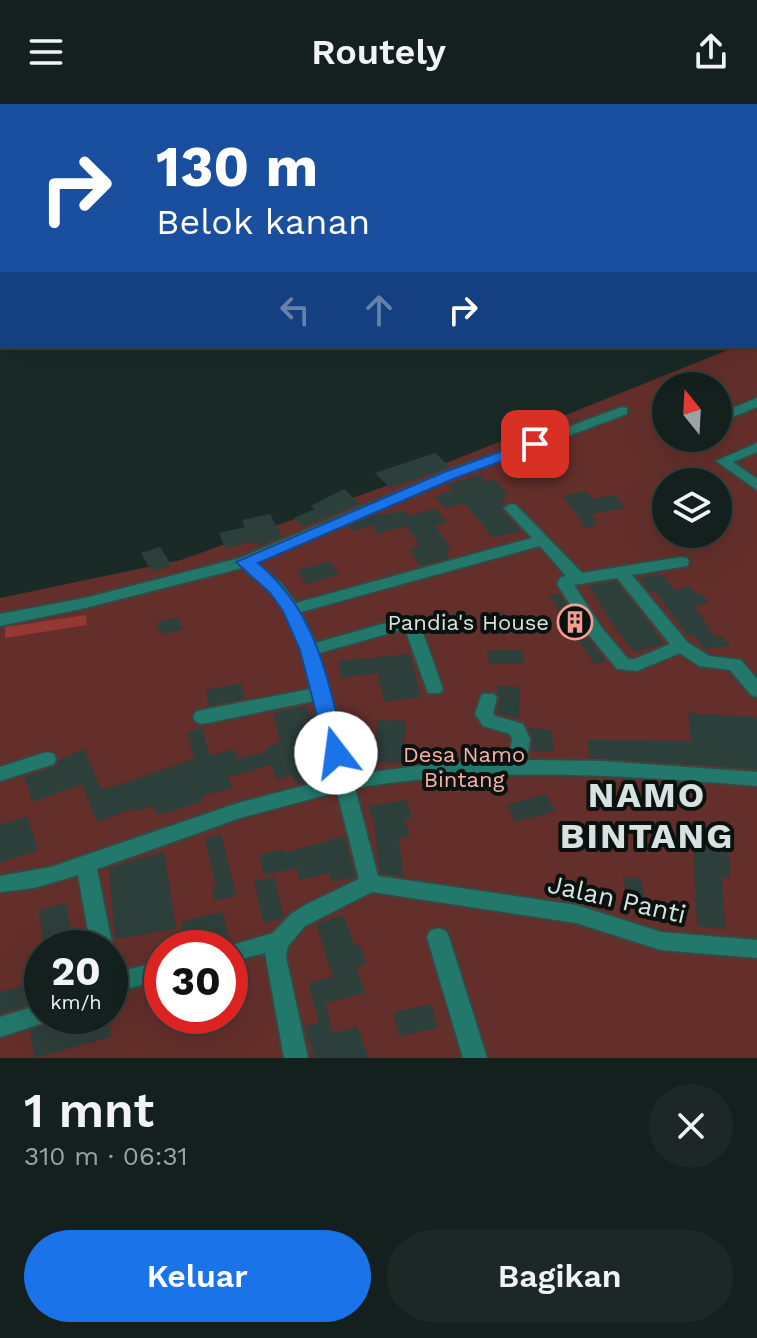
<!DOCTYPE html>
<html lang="id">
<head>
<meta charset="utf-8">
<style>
  :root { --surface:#14201d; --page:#1d2826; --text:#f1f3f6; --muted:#9da3a4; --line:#333e3b; --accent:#1a73e8 }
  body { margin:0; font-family:"Work Sans",sans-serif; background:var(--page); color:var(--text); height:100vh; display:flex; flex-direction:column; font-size:30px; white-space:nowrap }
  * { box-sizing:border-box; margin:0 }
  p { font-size:26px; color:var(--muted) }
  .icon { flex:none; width:44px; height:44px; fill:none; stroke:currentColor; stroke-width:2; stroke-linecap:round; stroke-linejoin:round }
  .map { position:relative; height:954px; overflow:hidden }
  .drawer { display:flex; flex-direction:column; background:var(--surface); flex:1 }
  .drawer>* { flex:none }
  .top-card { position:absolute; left:0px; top:0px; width:758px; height:244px; box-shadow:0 8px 32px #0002,0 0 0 2px var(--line); background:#1a4fa0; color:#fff; overflow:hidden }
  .needle { width:52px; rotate:342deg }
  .tools { position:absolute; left:652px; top:268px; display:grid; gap:16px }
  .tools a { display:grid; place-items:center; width:80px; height:80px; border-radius:50%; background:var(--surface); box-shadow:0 8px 32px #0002,0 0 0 2px var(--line); font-size:40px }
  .speed { position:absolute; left:24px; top:826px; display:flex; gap:16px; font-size:40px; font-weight:700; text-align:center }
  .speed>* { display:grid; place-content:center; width:104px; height:104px; border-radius:50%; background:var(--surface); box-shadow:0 8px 32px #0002,0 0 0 2px var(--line); line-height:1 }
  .speed small { font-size:20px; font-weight:400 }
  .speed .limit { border:12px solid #d22; background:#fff; color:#111 }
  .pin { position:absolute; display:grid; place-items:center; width:68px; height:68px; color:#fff; margin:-34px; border-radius:16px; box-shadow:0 4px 12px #0006 }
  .me { position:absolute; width:88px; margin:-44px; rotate:345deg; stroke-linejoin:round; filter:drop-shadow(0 0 6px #0008) }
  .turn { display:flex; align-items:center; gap:28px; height:168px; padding:0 24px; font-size:36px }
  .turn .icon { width:104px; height:104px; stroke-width:2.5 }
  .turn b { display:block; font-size:56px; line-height:68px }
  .lanes { display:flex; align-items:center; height:76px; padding:0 24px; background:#0003; justify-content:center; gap:40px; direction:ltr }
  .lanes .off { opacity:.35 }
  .round { display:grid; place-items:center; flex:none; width:84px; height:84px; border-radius:42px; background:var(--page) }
  .overview { display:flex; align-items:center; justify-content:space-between; height:136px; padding:0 24px }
  h1 { font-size:48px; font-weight:600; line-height:60px }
  .cta { display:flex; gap:16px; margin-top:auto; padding:16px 24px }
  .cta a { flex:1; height:92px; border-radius:48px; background:var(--accent); color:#fff; font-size:32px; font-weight:600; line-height:92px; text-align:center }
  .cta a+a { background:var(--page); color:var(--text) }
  header { display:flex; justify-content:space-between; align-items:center; height:104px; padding:0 24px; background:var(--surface); font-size:36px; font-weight:600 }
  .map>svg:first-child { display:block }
</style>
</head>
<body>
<header><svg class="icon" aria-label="menu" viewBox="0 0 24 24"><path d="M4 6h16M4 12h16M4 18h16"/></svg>Routely<svg class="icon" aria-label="share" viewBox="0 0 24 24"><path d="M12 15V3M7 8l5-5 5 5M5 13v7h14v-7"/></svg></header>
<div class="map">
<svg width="757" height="954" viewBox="0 0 757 954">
  <rect width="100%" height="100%" fill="#1a2b27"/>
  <path fill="#642f2b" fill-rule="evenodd" d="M 757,235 L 757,954 L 0,954 L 0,494 L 181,456 L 419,370 L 738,242 L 756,242 ZM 666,282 L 718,282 L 718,334 L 666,334 ZM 666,378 L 718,378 L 718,430 L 666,430 ZM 42,844 L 110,844 L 110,912 L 42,912 ZM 162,844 L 230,844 L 230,912 L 162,912 Z"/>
  <path fill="#953732" d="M 86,511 L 87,521 L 5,534 L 5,523 Z"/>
  <g fill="#2d3f3b">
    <path d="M 435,349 L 450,363 L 390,384 L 375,369 Z"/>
    <path d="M 480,371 L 486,378 L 494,375 L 509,392 L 501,394 L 505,400 L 502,406 L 521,427 L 493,434 L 464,399 L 445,405 L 435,392 L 453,387 L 447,381 Z"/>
    <path d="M 344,385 L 360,400 L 303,423 L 294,414 L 315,405 L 311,402 Z"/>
    <path d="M 585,387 L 592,395 L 615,391 L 625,404 L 591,410 L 598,421 L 586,424 L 563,392 Z"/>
    <path d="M 436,405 L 447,419 L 435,422 L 451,445 L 447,446 L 449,454 L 420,462 L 409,445 L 420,442 L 406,422 L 377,430 L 372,421 L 352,427 L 349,422 L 372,412 L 404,407 L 408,412 Z"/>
    <path d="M 270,410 L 282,433 L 258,443 L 256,438 L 225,444 L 219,429 L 245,423 L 242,416 Z"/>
    <path d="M 160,443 L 172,462 L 152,468 L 141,449 Z"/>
    <path d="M 330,457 L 339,471 L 306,480 L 297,466 Z"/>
    <path d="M 662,470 L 674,486 L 690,482 L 696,490 L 701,489 L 709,499 L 694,502 L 715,533 L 722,532 L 730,542 L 704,545 L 693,530 L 687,531 L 655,487 L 650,488 L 639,474 Z"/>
    <path d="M 616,477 L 655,527 L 663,540 L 634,548 L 610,517 L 589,482 Z"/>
    <path d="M 559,489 L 587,534 L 606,557 L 594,560 L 549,491 Z"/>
    <path d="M 503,508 L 514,526 L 495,531 L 484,512 Z"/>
    <path d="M 176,513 L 183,525 L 162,531 L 156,519 Z"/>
    <path d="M 487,546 L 522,546 L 524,560 L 489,560 Z"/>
    <path d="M 410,550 L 421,593 L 384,598 L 377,569 L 341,574 L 338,557 Z"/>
    <path d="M 241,579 L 245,595 L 209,602 L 206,586 Z"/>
    <path d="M 496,582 L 520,583 L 519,614 L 497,609 L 500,595 Z"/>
    <path d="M 306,602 L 310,612 L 315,612 L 324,657 L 309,658 L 317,672 L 297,680 L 292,671 L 277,675 L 271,661 L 228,673 L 232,684 L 202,692 L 204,697 L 183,704 L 157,711 L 153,702 L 136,707 L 135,704 L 97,718 L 82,680 L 33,698 L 24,673 L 55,663 L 59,656 L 84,645 L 101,685 L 115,682 L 194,655 L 187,628 L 202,624 L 210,652 L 234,645 L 238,655 L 266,648 L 265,645 L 280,638 L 273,609 Z"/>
    <path d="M 688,609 L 757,613 L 757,665 L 589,654 L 588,636 L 691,637 Z"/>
    <path d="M 377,616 L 406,617 L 402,659 L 351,658 L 348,649 L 376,647 Z"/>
    <path d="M 528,624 L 552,626 L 553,648 L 531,647 L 533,635 Z"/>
    <path d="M 545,690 L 555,707 L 515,718 L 506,701 Z"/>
    <path d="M 406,696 L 412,714 L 404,715 L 410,732 L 399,734 L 403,773 L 380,769 L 374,719 L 368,702 Z"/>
    <path d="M 27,712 L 38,746 L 0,759 L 0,721 Z"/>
    <path d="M 692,723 L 727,727 L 730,774 L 722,773 L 725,825 L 697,822 Z"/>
    <path d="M 221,730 L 236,792 L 215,797 L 212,785 L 216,784 L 205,735 Z"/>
    <path d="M 344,732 L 356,773 L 332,778 L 329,769 L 300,776 L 296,764 L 264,771 L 259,751 L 284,745 L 285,749 Z"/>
    <path d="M 164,748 L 176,825 L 115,835 L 109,764 Z"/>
    <path d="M 274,773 L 284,813 L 264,820 L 254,777 Z"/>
    <path d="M 623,773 L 640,773 L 647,803 L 629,803 Z"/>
    <path d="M 66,799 L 74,844 L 44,844 L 39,806 Z"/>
    <path d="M 222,808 L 230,839 L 219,844 L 186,844 L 181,818 Z"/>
    <path d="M 343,811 L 355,842 L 360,841 L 366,860 L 356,863 L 365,889 L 325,899 L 333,930 L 357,922 L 369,954 L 315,954 L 304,922 L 319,919 L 308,879 L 333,873 L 316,820 Z"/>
    <path d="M 39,878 L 42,897 L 0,910 L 0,888 Z"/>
    <path d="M 431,900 L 438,924 L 399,932 L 393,908 Z"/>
    <path d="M 72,912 L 108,912 L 111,933 L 34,954 L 30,926 Z"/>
  </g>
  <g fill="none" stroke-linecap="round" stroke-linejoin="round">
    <g stroke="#384845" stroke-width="4">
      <g id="minor">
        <path d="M 255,0 L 306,0 L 305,2 L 256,2 Z"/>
        <path d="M 350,0 L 359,0 L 361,2 L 351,2 Z"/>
        <path d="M 364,0 L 372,0 L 374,2 L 364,2 Z"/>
        <path d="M 528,0 L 527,2 L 515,1 L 516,0 Z"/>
        <path d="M 698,0 L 708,0 L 710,2 L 699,2 Z"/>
        <rect x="756" y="24" width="1" height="7"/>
        <path d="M 0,110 L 2,110 L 1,118 L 0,118 Z"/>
        <path d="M 2,227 L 2,235 L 0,236 L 0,228 Z"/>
        <path d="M 757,294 L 757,303 L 718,319 L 718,310 Z"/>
        <path d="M 622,303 L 627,304 L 627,310 L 452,375 L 256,459 L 282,480 L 296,499 L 532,434 L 504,404 L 511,400 L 516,401 L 582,469 L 681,453 L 687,454 L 689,458 L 687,462 L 632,471 L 687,538 L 709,552 L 741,556 L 757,575 L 757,593 L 751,591 L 730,566 L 699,562 L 680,549 L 637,567 L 617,565 L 590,532 L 557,480 L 561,473 L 566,472 L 540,442 L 301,508 L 315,539 L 407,513 L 419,518 L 443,585 L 440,589 L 428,589 L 405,525 L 319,549 L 351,671 L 446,658 L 509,656 L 512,635 L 510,630 L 483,622 L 475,610 L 482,590 L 494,590 L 497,594 L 493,609 L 495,612 L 523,620 L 530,635 L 527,656 L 602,657 L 757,668 L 757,682 C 623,671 489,662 355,684 L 378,772 L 576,801 L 661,828 L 757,836 L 757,854 L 661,846 L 576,819 L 372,788 L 305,822 L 288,842 L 286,853 L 308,954 L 284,954 L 265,849 L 230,858 L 230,844 L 222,844 L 273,829 L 291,810 L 305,801 L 359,775 L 337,688 L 240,714 L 97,765 L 113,844 L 110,850 L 110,844 L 91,844 L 78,771 L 34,784 L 0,788 L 0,772 L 51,763 L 238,699 L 334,674 L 314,597 L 202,620 L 196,618 L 193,613 L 196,608 L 202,606 L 311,585 C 303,552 295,514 271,488 C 262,479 251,472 242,464 L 85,504 L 0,522 L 0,510 L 85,494 L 240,454 L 442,369 ZM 617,474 L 670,540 L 635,555 L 628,555 L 602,524 L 574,481 Z"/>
        <path d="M 757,339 L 757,348 L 733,358 L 757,375 L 757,386 L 716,357 Z"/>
        <path d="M 47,648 L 54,650 L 56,655 L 54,660 L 0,677 L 0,663 Z"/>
        <path d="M 438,824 L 446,827 L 449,833 L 487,954 L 463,954 L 427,833 L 430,827 Z"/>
        <path d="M 162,857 L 162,875 L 110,890 L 110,870 Z"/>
        <path d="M 42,900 L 42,912 L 52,912 L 50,917 L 0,933 L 0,913 Z"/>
      </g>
    </g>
    <use href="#minor" fill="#22796b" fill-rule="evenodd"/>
  </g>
  <path fill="#1a73e8" stroke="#114b97" stroke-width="2" d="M 535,335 L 543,340 L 540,343 L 453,375 L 258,459 C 319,510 327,576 346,649 L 336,657 L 328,655 L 300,546 L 283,507 L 270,489 L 236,458 L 442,369 Z"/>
  <defs>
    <g id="building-ring" transform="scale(1.8)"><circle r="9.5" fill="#0a1210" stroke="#f59c93" stroke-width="1.5"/><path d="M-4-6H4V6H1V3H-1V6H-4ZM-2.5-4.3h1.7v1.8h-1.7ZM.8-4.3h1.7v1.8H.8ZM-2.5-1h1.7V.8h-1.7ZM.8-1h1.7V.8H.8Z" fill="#f59c93"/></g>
  </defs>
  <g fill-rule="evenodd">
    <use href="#building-ring" x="575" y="518"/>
  </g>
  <g text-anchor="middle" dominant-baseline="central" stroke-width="8" stroke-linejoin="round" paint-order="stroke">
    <g font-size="22" fill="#d8e2e0" stroke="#0a1210" text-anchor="end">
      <text x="549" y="518">Pandia's House</text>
    </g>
    <g font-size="22" fill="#fdaea6" stroke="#0a1210">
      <text x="464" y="650">Desa Namo<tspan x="464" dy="25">Bintang</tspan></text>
    </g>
    <g font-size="26" fill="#d8e2e0" stroke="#0a1210">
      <text transform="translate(617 795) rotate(13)">Jalan Panti</text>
    </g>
    <g font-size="36" font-weight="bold" letter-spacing="2" fill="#d8e2e0" stroke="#0a1210">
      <text x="647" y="691">NAMO<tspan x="647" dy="41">BINTANG</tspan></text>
    </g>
  </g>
</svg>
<div class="tools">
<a><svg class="needle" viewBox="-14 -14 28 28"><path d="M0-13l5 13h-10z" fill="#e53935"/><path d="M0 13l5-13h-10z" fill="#9da3a4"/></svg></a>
<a><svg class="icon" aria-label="layers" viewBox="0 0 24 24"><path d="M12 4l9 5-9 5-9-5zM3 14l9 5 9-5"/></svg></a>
</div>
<div class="speed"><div>20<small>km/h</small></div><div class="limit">30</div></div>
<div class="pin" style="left:535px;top:340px;background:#d93025"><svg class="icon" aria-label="arrive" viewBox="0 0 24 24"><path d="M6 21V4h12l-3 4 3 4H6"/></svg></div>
<svg class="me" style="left:336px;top:649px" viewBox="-20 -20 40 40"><circle r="19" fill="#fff"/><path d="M0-13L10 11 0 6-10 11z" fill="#1a73e8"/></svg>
<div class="top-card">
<div class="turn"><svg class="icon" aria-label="right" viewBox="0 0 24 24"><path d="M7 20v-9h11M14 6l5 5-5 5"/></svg><div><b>130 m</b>Belok kanan</div></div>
<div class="lanes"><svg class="icon off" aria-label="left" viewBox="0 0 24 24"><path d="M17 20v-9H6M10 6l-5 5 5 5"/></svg><svg class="icon off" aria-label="ahead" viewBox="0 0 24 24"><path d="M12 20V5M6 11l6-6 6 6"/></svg><svg class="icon" aria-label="right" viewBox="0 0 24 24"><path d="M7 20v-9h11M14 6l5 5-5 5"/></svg></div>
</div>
</div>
<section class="drawer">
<div class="overview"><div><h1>1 mnt</h1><p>310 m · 06:31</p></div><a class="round"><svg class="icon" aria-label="close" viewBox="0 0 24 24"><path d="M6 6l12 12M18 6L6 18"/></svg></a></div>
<div class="cta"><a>Keluar</a><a>Bagikan</a></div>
</section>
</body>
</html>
